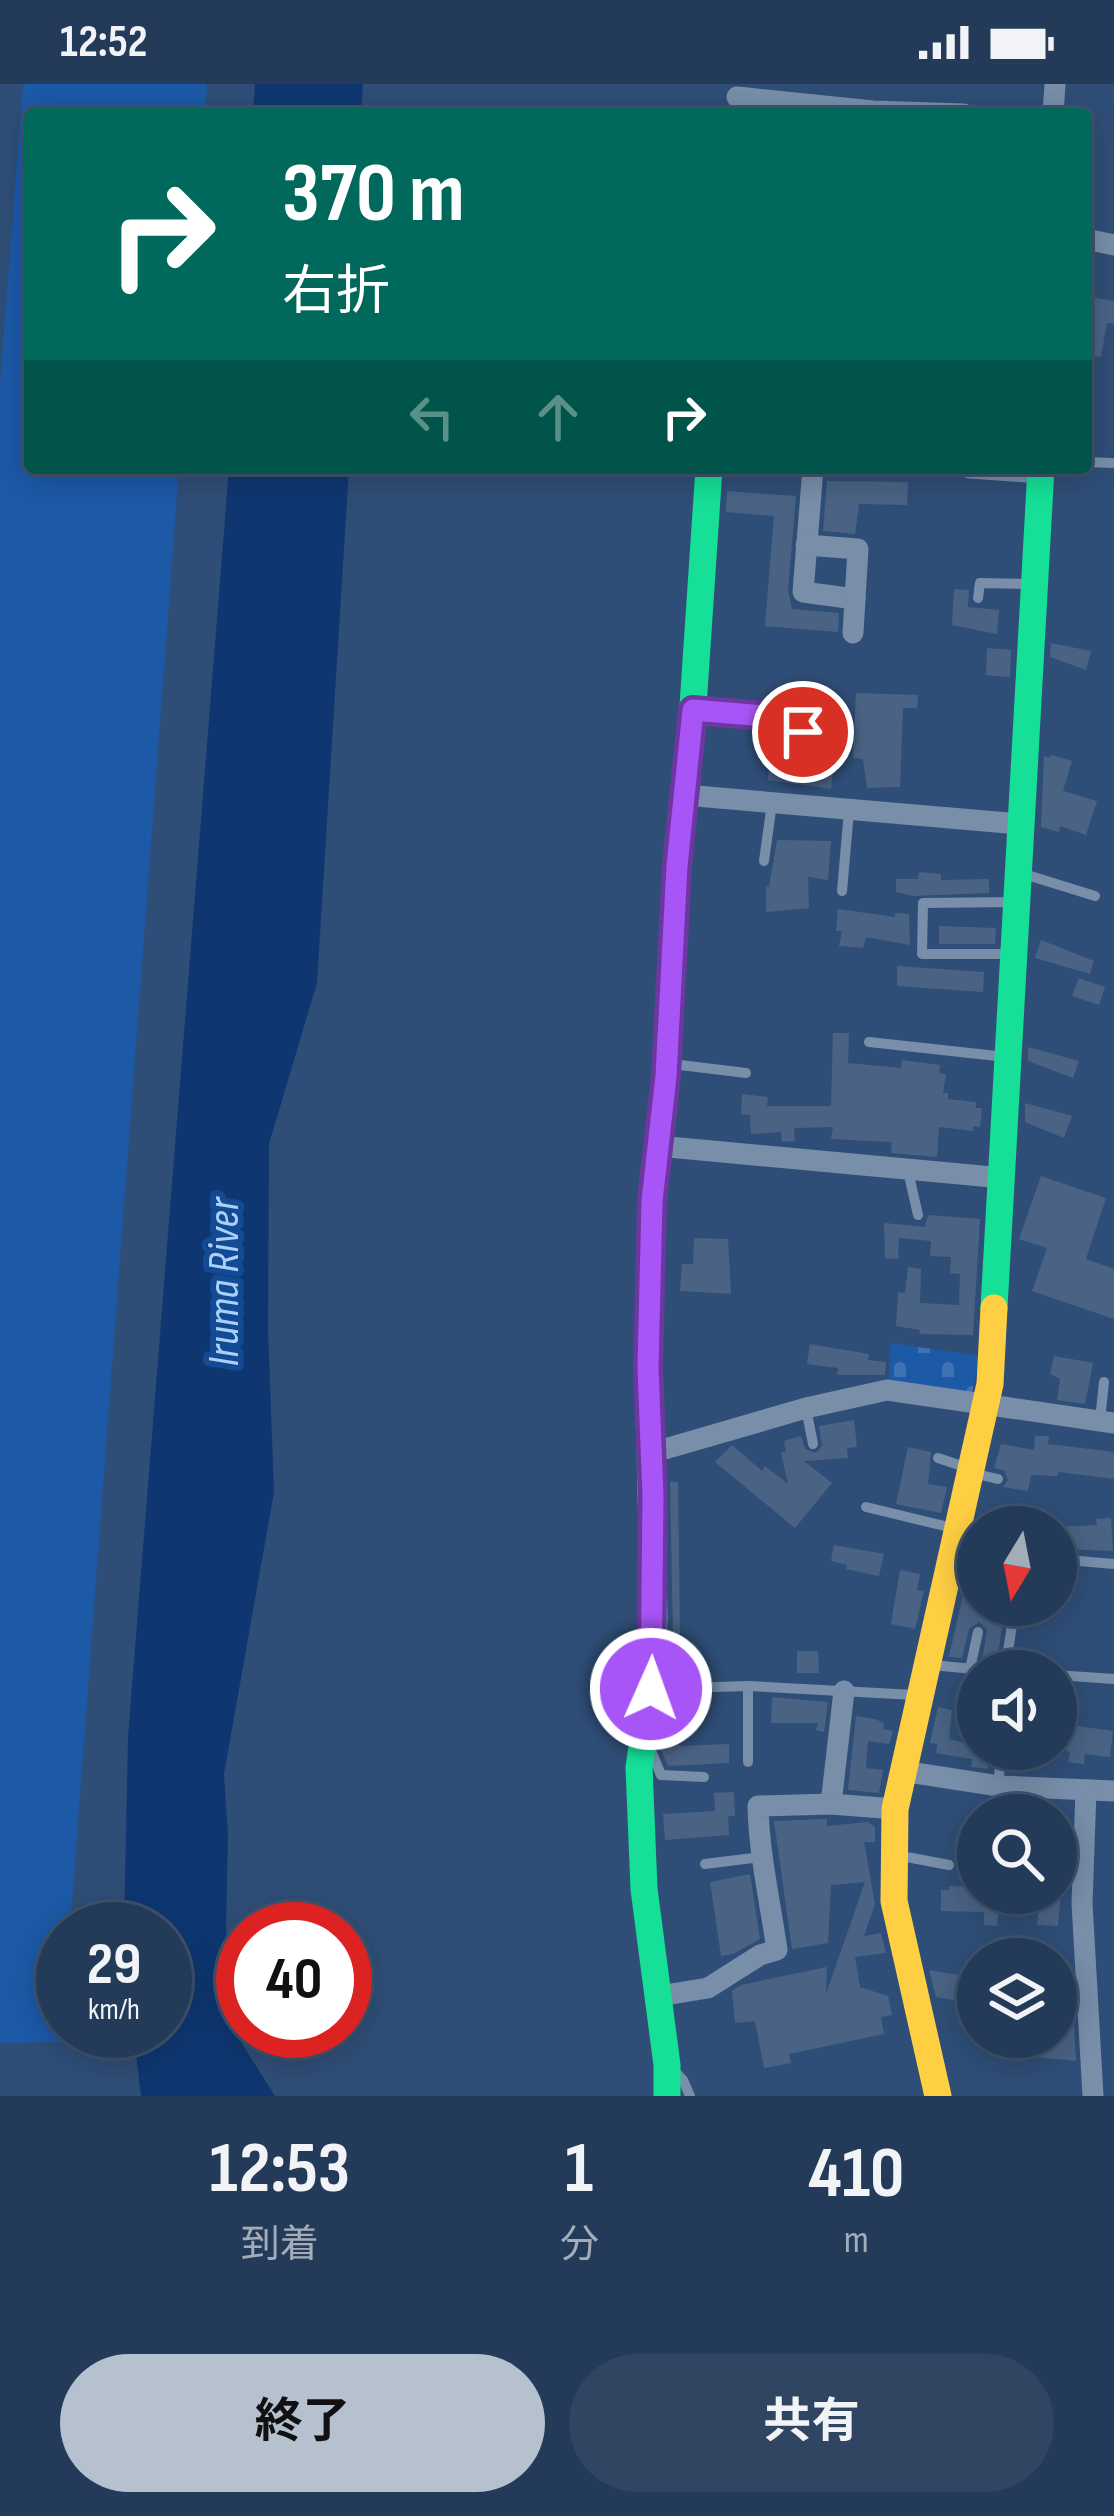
<!DOCTYPE html>
<html lang="ja">
<head>
<meta charset="utf-8">
<style>
  :root { --surface:#233a59; --page:#2f4562; --text:#f1f3f6; --muted:#a3adba; --line:#40546f; --accent:#b6c1cf }
  body { margin:0; font-family:"Sofia Sans Condensed","Noto Sans JP",sans-serif; background:var(--page); color:var(--text); height:100vh; display:flex; flex-direction:column; font-size:45px; white-space:nowrap }
  * { box-sizing:border-box; margin:0 }
  p { font-size:39px; color:var(--muted) }
  .icon { flex:none; width:66px; height:66px; fill:none; stroke:currentColor; stroke-width:2; stroke-linecap:round; stroke-linejoin:round }
  .map { position:relative; height:2012px; overflow:hidden }
  .sheet { display:flex; flex-direction:column; background:var(--surface); flex:1 }
  .sheet>* { flex:none }
  .banner { position:absolute; left:24px; top:24px; width:1068px; height:366px; border-radius:12px; box-shadow:0 6px 30px #0003,0 0 0 3px var(--line); background:#00695c; color:#fff; overflow:hidden }
  .needle { width:78px; rotate:190deg }
  .controls { position:absolute; left:957px; top:1422px; display:grid; gap:24px }
  .controls a { display:grid; place-items:center; width:120px; height:120px; border-radius:50%; background:var(--surface); box-shadow:0 6px 30px #0003,0 0 0 3px var(--line); font-size:60px }
  .speed { position:absolute; left:36px; top:1818px; display:flex; gap:24px; font-size:60px; font-weight:700; text-align:center }
  .speed>* { display:grid; place-content:center; width:156px; height:156px; border-radius:50%; background:var(--surface); box-shadow:0 6px 30px #0003,0 0 0 3px var(--line); line-height:1 }
  .speed small { font-size:30px; font-weight:400 }
  .speed .limit { border:18px solid #d22; background:#fff; color:#111 }
  .pin { position:absolute; display:grid; place-items:center; width:102px; height:102px; color:#fff; margin:-51px; border:6px solid #fff; border-radius:50%; box-shadow:0 3px 12px #0007 }
  .me { position:absolute; width:132px; margin:-66px; rotate:2deg; stroke-linejoin:round; filter:drop-shadow(0 0 9px #0008) }
  .turn { display:flex; align-items:center; gap:42px; height:252px; padding:0 60px; font-size:54px }
  .turn .icon { width:156px; height:156px; stroke-width:2.5 }
  .turn b { display:block; font-size:84px; line-height:102px }
  .lanes { display:flex; align-items:center; height:114px; padding:0 60px; background:#0003; justify-content:center; gap:60px; direction:ltr }
  .lanes .off { opacity:.35 }
  .eta { display:flex; justify-content:space-evenly; align-items:center; height:204px; text-align:center }
  .eta b { font-size:72px; font-weight:700; line-height:84px }
  .primary-button { display:flex; gap:24px; margin-top:auto; padding:24px 60px }
  .primary-button a { flex:1; height:138px; border-radius:72px; background:var(--accent); color:#111; font-size:48px; font-weight:700; line-height:138px; text-align:center }
  .primary-button a+a { background:var(--page); color:var(--text) }
  .status { display:flex; justify-content:space-between; align-items:center; height:84px; padding:0 60px; background:var(--surface); direction:ltr }
  .status svg { height:33px; fill:currentColor }
  .map>svg:first-child { display:block }
</style>
</head>
<body>
<div class="status"><b>12:52</b><svg viewBox="0 0 49 12"><path d="M0 12V9h3v3zM5 12V6h3v6zM10 12V3h3v9zM15 12V0h3v12zM26 1h20v11H26zM47 4h2v5h-2z"/></svg></div>
<div class="map">
<svg width="1114" height="2012" viewBox="0 0 1114 2012">
  <defs>
    <pattern id="cemetery-stones" width="16" height="16" patternUnits="userSpaceOnUse" patternTransform="scale(3)"><rect width="16" height="16" fill="#1c59a7"/><path d="M2 7V4a2 2 0 0 1 4 0v3zM10 15v-3a2 2 0 0 1 4 0v3z" fill="#3e72b4"/></pattern>
  </defs>
  <rect width="100%" height="100%" fill="#2f4e77"/>
  <path fill="url(#cemetery-stones)" d="M 890,1259 L 980,1272 L 972,1309 L 889,1296 Z"/>
  <path fill="#1c59a7" d="M 23,0 L 207,0 L 205,30 L 30,30 L 30,384 L 179,384 L 70,1845 L 63,1845 L 62,1958 L 0,1959 L 0,299 Z"/>
  <g fill="#0e3771">
    <path d="M 255,0 L 363,0 L 361,30 L 253,30 Z"/>
    <path d="M 229,384 L 349,384 L 317,899 L 269,1060 L 268,1244 L 274,1408 L 224,1690 L 228,1751 L 226,1844 L 234,1947 L 275,2012 L 141,2012 L 133,1947 L 165,1947 L 165,1845 L 124,1845 L 128,1652 Z"/>
  </g>
  <g fill="#4a6384">
    <path d="M 1086,212 L 1114,217 L 1114,240 L 1107,239 L 1101,273 L 1086,271 Z"/>
    <path d="M 827,397 L 908,398 L 907,421 L 859,420 L 855,450 L 823,447 Z"/>
    <path d="M 727,407 L 796,412 L 788,507 L 792,525 L 839,529 L 838,548 L 765,542 L 774,432 L 726,428 Z"/>
    <path d="M 954,505 L 969,506 L 968,523 L 999,526 L 997,550 L 952,541 Z"/>
    <path d="M 1051,559 L 1091,567 L 1086,586 L 1050,573 Z"/>
    <path d="M 987,564 L 1011,566 L 1010,593 L 986,591 Z"/>
    <path d="M 856,609 L 918,611 L 917,624 L 903,624 L 900,703 L 867,704 L 863,675 L 853,674 Z"/>
    <path d="M 781,648 L 794,653 L 792,673 L 834,680 L 831,705 L 768,696 L 770,669 L 774,670 L 775,661 L 780,661 Z"/>
    <path d="M 1051,671 L 1072,677 L 1063,707 L 1097,717 L 1086,751 L 1060,742 L 1059,748 L 1041,743 L 1044,672 L 1050,674 Z"/>
    <path d="M 777,756 L 831,757 L 828,796 L 808,793 L 809,824 L 766,828 L 766,803 L 769,803 Z"/>
    <path d="M 919,788 L 941,790 L 941,796 L 989,795 L 989,809 L 913,812 L 896,808 L 896,795 L 918,795 Z"/>
    <path d="M 838,825 L 895,833 L 895,829 L 909,830 L 910,861 L 866,853 L 863,864 L 839,862 L 842,847 L 836,847 Z"/>
    <path d="M 939,842 L 996,844 L 995,860 L 939,860 Z"/>
    <path d="M 1041,856 L 1094,877 L 1090,890 L 1035,874 Z"/>
    <path d="M 897,882 L 984,888 L 983,908 L 897,902 Z"/>
    <path d="M 1079,894 L 1105,903 L 1099,921 L 1072,912 Z"/>
    <path d="M 833,949 L 849,949 L 848,979 L 901,984 L 902,976 L 940,981 L 939,989 L 946,990 L 943,1009 L 948,1009 L 948,1015 L 976,1018 L 976,1024 L 982,1024 L 980,1043 L 973,1042 L 973,1047 L 939,1043 L 937,1073 L 891,1069 L 892,1058 L 831,1055 L 833,1043 L 794,1044 L 795,1057 L 782,1058 L 781,1048 L 751,1050 L 750,1031 L 741,1030 L 742,1010 L 768,1013 L 767,1022 L 831,1022 Z"/>
    <path d="M 1028,963 L 1079,977 L 1073,994 L 1028,977 Z"/>
    <path d="M 1025,1019 L 1072,1032 L 1064,1054 L 1025,1038 Z"/>
    <path d="M 1041,1092 L 1106,1114 L 1086,1175 L 1114,1185 L 1114,1235 L 1032,1207 L 1047,1164 L 1019,1155 Z"/>
    <path d="M 928,1131 L 980,1135 L 973,1251 L 919,1250 L 920,1246 L 896,1242 L 898,1208 L 905,1209 L 908,1183 L 921,1185 L 920,1219 L 959,1221 L 960,1190 L 950,1189 L 951,1173 L 930,1172 L 931,1157 L 899,1154 L 898,1175 L 885,1174 L 884,1139 L 925,1143 Z"/>
    <path d="M 694,1154 L 728,1155 L 731,1210 L 680,1207 L 682,1180 L 693,1180 Z"/>
    <path d="M 810,1260 L 869,1270 L 868,1276 L 886,1278 L 885,1291 L 837,1291 L 838,1284 L 807,1280 Z"/>
    <path d="M 1054,1272 L 1093,1279 L 1085,1320 L 1057,1316 L 1060,1295 L 1050,1290 Z"/>
    <path d="M 854,1336 L 857,1363 L 847,1364 L 848,1374 L 804,1377 L 832,1399 L 795,1444 L 715,1378 L 732,1361 L 762,1387 L 765,1382 L 788,1400 L 781,1369 L 786,1367 L 784,1357 L 801,1352 L 805,1365 L 816,1369 L 822,1362 L 819,1342 Z"/>
    <path d="M 1035,1352 L 1049,1352 L 1048,1360 L 1114,1368 L 1114,1395 L 1058,1388 L 1058,1392 L 1031,1391 L 1028,1407 L 1003,1403 L 1008,1396 L 1005,1387 L 994,1384 L 1001,1360 L 1034,1366 Z"/>
    <path d="M 908,1363 L 931,1368 L 928,1400 L 947,1403 L 941,1429 L 896,1420 Z"/>
    <path d="M 670,1398 L 678,1398 L 680,1553 L 673,1553 Z"/>
    <path d="M 1111,1434 L 1113,1467 L 1056,1465 L 1056,1443 L 1097,1441 L 1096,1435 Z"/>
    <path d="M 834,1461 L 884,1470 L 879,1492 L 846,1485 L 847,1481 L 831,1477 Z"/>
    <path d="M 970,1479 L 978,1480 L 978,1521 L 1005,1521 L 997,1578 L 982,1576 L 987,1546 L 979,1538 L 969,1545 L 962,1574 L 949,1573 Z"/>
    <path d="M 900,1486 L 920,1490 L 917,1506 L 924,1507 L 915,1545 L 891,1540 Z"/>
    <path d="M 797,1567 L 818,1567 L 819,1589 L 797,1589 Z"/>
    <path d="M 772,1613 L 828,1618 L 824,1648 L 816,1646 L 818,1639 L 771,1639 Z"/>
    <path d="M 938,1623 L 952,1626 L 949,1655 L 990,1665 L 988,1685 L 971,1683 L 972,1675 L 936,1669 L 937,1660 L 930,1659 Z"/>
    <path d="M 856,1632 L 875,1635 L 884,1639 L 883,1645 L 893,1647 L 889,1660 L 868,1657 L 866,1684 L 883,1686 L 879,1709 L 848,1706 Z"/>
    <path d="M 1056,1639 L 1113,1647 L 1110,1673 L 1085,1670 L 1084,1680 L 1068,1678 L 1070,1668 L 1056,1663 Z"/>
    <path d="M 678,1645 L 679,1662 L 729,1660 L 729,1679 L 668,1682 L 661,1666 L 665,1646 Z"/>
    <path d="M 734,1708 L 735,1732 L 728,1732 L 729,1751 L 665,1756 L 663,1730 L 715,1727 L 714,1709 Z"/>
    <path d="M 827,1735 L 827,1742 L 868,1738 L 875,1743 L 875,1758 L 864,1758 L 875,1820 L 864,1852 L 881,1849 L 886,1869 L 855,1873 L 860,1903 L 888,1912 L 892,1931 L 881,1933 L 884,1950 L 789,1970 L 791,1979 L 764,1984 L 755,1937 L 735,1939 L 732,1907 L 741,1901 L 827,1883 L 826,1910 L 865,1798 L 831,1801 L 828,1859 L 792,1865 L 774,1737 Z"/>
    <path d="M 750,1790 L 760,1855 L 733,1870 L 721,1872 L 710,1798 Z"/>
    <path d="M 949,1802 L 975,1803 L 974,1809 L 1000,1809 L 997,1842 L 984,1841 L 984,1828 L 941,1827 L 941,1806 L 949,1806 Z"/>
    <path d="M 1040,1809 L 1061,1809 L 1058,1842 L 1037,1841 Z"/>
    <path d="M 929,1886 L 978,1894 L 978,1920 L 936,1913 Z"/>
    <path d="M 1056,1925 L 1073,1927 L 1076,1977 L 1002,1970 L 1004,1953 L 1056,1956 Z"/>
  </g>
  <g fill="none" stroke-linecap="round" stroke-linejoin="round">
    <g stroke="#788ea9" stroke-width="10">
      <path d="M 1086,378 L 1112,379"/>
      <path d="M 978,514 L 980,499 L 1030,500"/>
      <path d="M 698,626 L 788,634 L 803,648"/>
      <path d="M 764,777 L 772,719"/>
      <path d="M 1024,790 L 1095,812"/>
      <path d="M 842,807 L 849,727"/>
      <path d="M 1012,870 L 922,870 L 923,819 L 1016,818"/>
      <path d="M 869,958 L 1006,973"/>
      <path d="M 672,980 L 746,989"/>
      <path d="M 908,1087 L 918,1131"/>
      <path d="M 806,1324 L 813,1360"/>
      <path d="M 1100,1336 L 1104,1298"/>
      <path d="M 938,1374 L 968,1384"/>
      <path d="M 972,1389 L 998,1395"/>
      <path d="M 866,1423 L 953,1444"/>
      <path d="M 956,1462 L 978,1467"/>
      <path d="M 1056,1475 L 1114,1480"/>
      <path d="M 932,1581 L 994,1587"/>
      <path d="M 970,1585 L 978,1548"/>
      <path d="M 1005,1587 L 1015,1521"/>
      <path d="M 1056,1591 L 1114,1595"/>
      <path d="M 748,1602 L 748,1678"/>
      <path d="M 651,1605 L 748,1602 L 914,1611"/>
      <path d="M 652,1669 L 661,1691 L 704,1693"/>
      <path d="M 999,1702 L 1000,1665"/>
      <path d="M 896,1771 L 949,1781"/>
      <path d="M 705,1780 L 761,1773"/>
      <path d="M 674,1986 L 683,1996 L 690,2012"/>
    </g>
    <g stroke="#788ea9" stroke-width="21">
      <path d="M 737,13 L 873,27 L 964,30"/>
      <path d="M 1053,30 L 1055,0"/>
      <path d="M 1086,155 L 1114,161"/>
      <path d="M 813,384 L 803,508 L 855,515"/>
      <path d="M 970,384 L 1041,389"/>
      <path d="M 806,461 L 858,465 L 853,549"/>
      <path d="M 685,711 L 1019,740"/>
      <path d="M 658,1062 L 1003,1094"/>
      <path d="M 651,1369 L 806,1324 L 887,1306 L 1114,1339"/>
      <path d="M 902,1687 L 999,1702 L 1114,1707"/>
      <path d="M 1086,1706 L 1082,1819 L 1093,2012"/>
      <path d="M 831,1720 L 844,1607"/>
      <path d="M 659,1912 L 708,1904 L 760,1871 L 777,1866 C 770,1817 759,1770 758,1722 L 831,1720 L 895,1725"/>
    </g>
    <g stroke="#16e098" stroke-width="27">
      <path d="M 994,1224 L 1041,384"/>
      <path d="M 667,2012 L 667,1981 L 644,1805 L 639,1683 L 651,1605 L 654,1533 L 648,1284 L 652,1117 L 666,992 L 677,782 L 691,652 L 709,384"/>
    </g>
    <path stroke="#ffcf43" stroke-width="27" d="M 938,2012 L 894,1817 L 895,1725 L 990,1300 L 994,1224"/>
  </g>
  <g fill="none" stroke-linecap="round" stroke-linejoin="round">
    <g stroke="#6d37a1" stroke-width="30">
      <path id="route" d="M 651,1605 L 653,1412 L 648,1284 L 652,1117 L 666,992 L 677,782 L 693,626 L 788,634 L 803,648"/>
    </g>
    <use href="#route" stroke="#a855f7" stroke-width="21"/>
  </g>
  <g text-anchor="middle" dominant-baseline="central" stroke-width="12" stroke-linejoin="round" paint-order="stroke">
    <g font-size="45" font-style="italic" fill="#accffa" stroke="#124a94">
      <text transform="translate(224 1198) rotate(-90)">Iruma River</text>
    </g>
  </g>
</svg>
<div class="controls">
<a><svg class="needle" viewBox="-14 -14 28 28"><path d="M0-13l5 13h-10z" fill="#e53935"/><path d="M0 13l5-13h-10z" fill="#a3adba"/></svg></a>
<a><svg class="icon" aria-label="sound" viewBox="0 0 24 24"><path d="M4 9h4l5-4v14l-5-4H4zM17 9q2 3 0 6"/></svg></a>
<a><svg class="icon" aria-label="search" viewBox="0 0 24 24"><circle cx="10" cy="10" r="6"/><path d="M15 15l6 6"/></svg></a>
<a><svg class="icon" aria-label="layers" viewBox="0 0 24 24"><path d="M12 4l9 5-9 5-9-5zM3 14l9 5 9-5"/></svg></a>
</div>
<div class="speed"><div>29<small>km/h</small></div><div class="limit">40</div></div>
<div class="pin" style="left:803px;top:648px;background:#d93025"><svg class="icon" aria-label="arrive" viewBox="0 0 24 24"><path d="M6 21V4h12l-3 4 3 4H6"/></svg></div>
<svg class="me" style="left:651px;top:1605px" viewBox="-20 -20 40 40"><circle r="17" fill="#a855f7" stroke="#fff" stroke-width="3"/><path d="M0-11L8 9 0 5-8 9z" fill="#fff"/></svg>
<div class="banner">
<div class="turn"><svg class="icon" aria-label="right" viewBox="0 0 24 24"><path d="M7 20v-9h11M14 6l5 5-5 5"/></svg><div><b>370 m</b>右折</div></div>
<div class="lanes"><svg class="icon off" aria-label="left" viewBox="0 0 24 24"><path d="M17 20v-9H6M10 6l-5 5 5 5"/></svg><svg class="icon off" aria-label="ahead" viewBox="0 0 24 24"><path d="M12 20V5M6 11l6-6 6 6"/></svg><svg class="icon" aria-label="right" viewBox="0 0 24 24"><path d="M7 20v-9h11M14 6l5 5-5 5"/></svg></div>
</div>
</div>
<section class="sheet">
<div class="eta">
<div><b>12:53</b><p>到着</p></div>
<div><b>1</b><p>分</p></div>
<div><b>410</b><p>m</p></div>
</div>
<div class="primary-button"><a>終了</a><a>共有</a></div>
</section>
</body>
</html>
